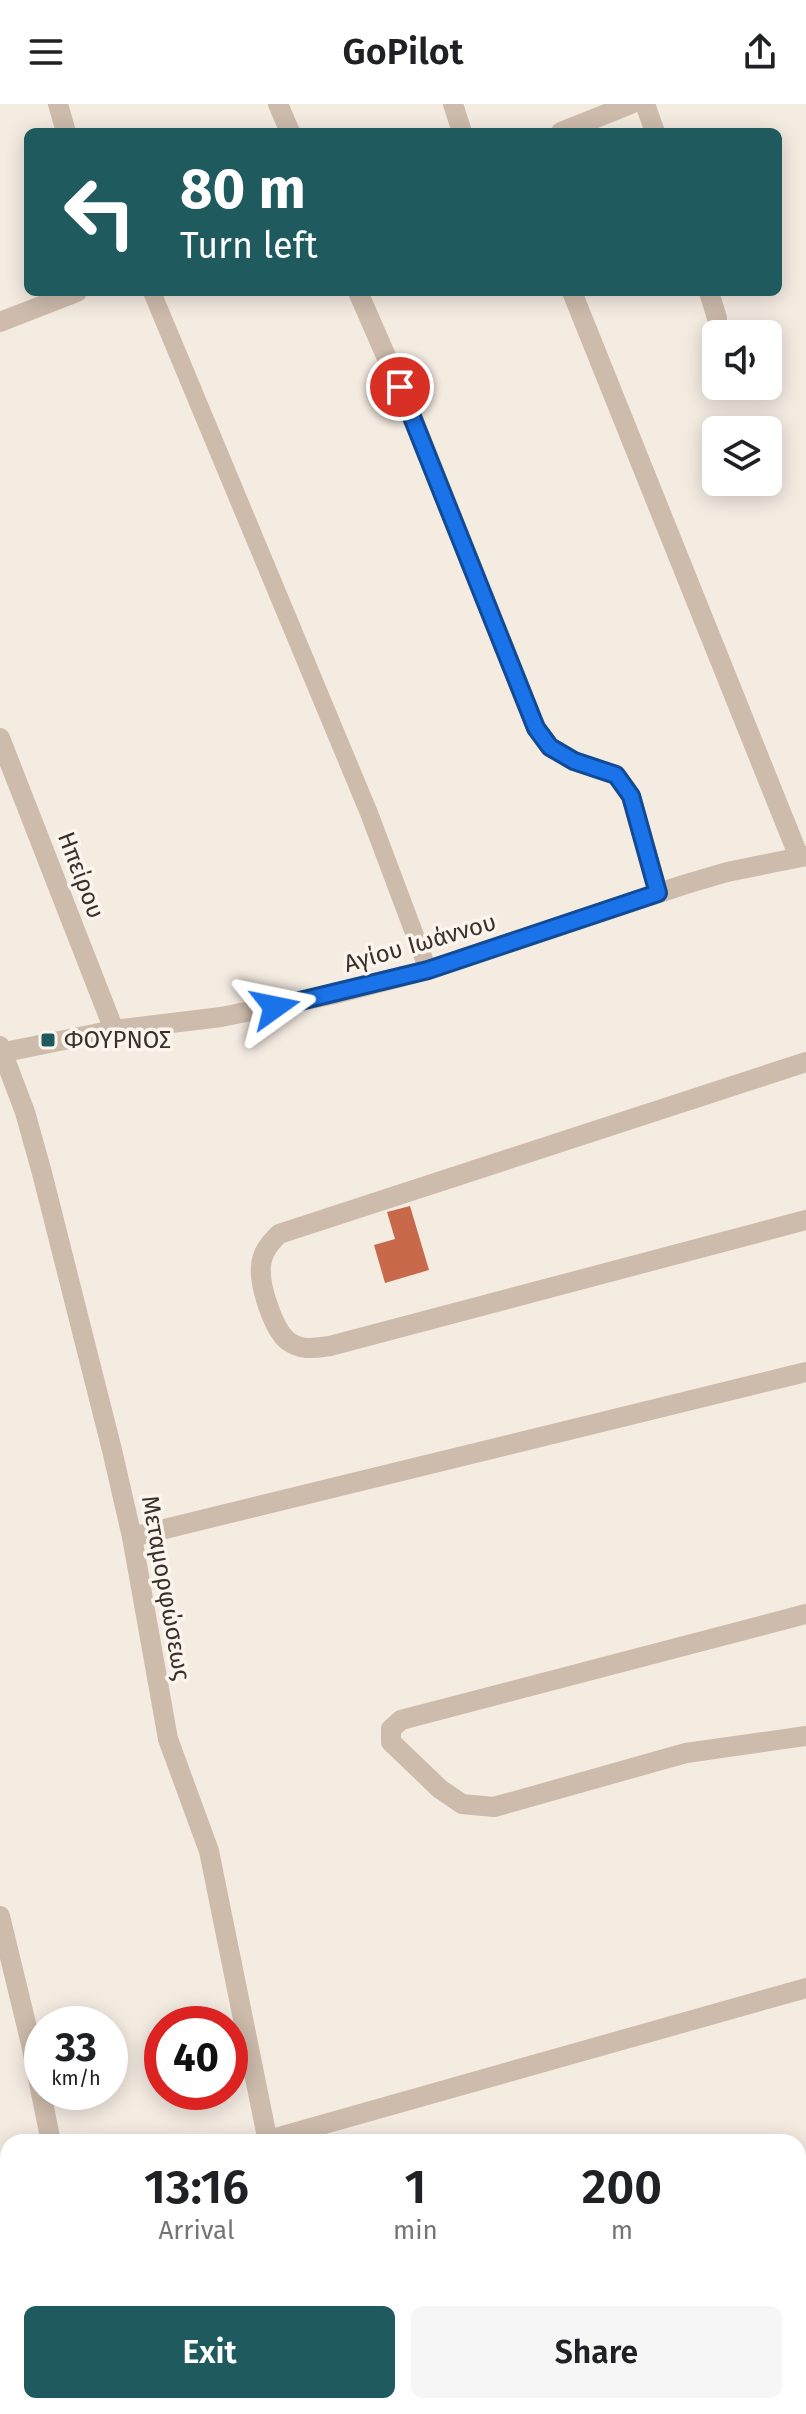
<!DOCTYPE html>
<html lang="en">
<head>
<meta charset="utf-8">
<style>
  :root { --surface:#fff; --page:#f6f6f6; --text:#202124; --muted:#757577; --accent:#1f5a5e }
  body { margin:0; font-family:"Fira Sans",sans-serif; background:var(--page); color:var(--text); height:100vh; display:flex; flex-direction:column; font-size:30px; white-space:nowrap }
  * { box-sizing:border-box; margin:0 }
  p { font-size:26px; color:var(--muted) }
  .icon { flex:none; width:44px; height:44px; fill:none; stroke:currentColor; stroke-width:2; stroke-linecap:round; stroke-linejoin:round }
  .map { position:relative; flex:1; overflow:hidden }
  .side { position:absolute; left:0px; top:2030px; width:806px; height:280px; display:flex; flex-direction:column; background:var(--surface); border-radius:24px 24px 0 0; box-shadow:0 4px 20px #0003 }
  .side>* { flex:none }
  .top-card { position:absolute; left:24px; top:24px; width:758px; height:168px; border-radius:12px; box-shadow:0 4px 20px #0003; background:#1f5a5e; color:#fff; overflow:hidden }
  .buttons { position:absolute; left:702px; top:216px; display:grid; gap:16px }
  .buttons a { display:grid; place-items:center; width:80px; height:80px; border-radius:12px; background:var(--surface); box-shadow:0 4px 20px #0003; font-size:40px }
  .speed { position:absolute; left:24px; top:1902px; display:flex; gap:16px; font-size:40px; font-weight:700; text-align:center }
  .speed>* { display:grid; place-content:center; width:104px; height:104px; border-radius:50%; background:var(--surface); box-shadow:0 4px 20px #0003; line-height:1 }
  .speed small { font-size:20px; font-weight:400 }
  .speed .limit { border:12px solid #d22; background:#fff; color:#111 }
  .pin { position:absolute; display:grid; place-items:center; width:68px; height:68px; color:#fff; margin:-34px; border:4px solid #fff; border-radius:50%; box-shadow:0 2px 8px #0007 }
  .me { position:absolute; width:88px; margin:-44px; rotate:78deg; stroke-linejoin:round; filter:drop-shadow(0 0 6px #0008) }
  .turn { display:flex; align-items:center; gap:28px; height:168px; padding:0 24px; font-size:36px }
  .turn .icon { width:104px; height:104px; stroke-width:2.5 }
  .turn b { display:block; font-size:56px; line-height:68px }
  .eta { display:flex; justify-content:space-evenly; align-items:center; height:136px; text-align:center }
  .eta b { font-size:48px; font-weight:600; line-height:56px }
  .cta { display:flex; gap:16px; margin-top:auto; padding:16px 24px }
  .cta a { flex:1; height:92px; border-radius:12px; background:var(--accent); color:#fff; font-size:32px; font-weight:600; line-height:92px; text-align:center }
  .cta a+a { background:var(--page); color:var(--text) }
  header { display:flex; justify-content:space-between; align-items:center; height:104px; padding:0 24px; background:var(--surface); font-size:36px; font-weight:600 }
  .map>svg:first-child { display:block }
</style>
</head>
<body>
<header><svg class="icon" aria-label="menu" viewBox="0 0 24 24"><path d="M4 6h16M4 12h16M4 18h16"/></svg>GoPilot<svg class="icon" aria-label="share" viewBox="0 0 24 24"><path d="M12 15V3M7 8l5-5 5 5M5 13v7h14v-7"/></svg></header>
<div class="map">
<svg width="806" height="2310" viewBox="0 0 806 2310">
  <rect width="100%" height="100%" fill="#f4ebe1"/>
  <path fill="#c8694b" d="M 410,1102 L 429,1166 L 385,1179 L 374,1141 L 395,1135 L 387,1108 Z"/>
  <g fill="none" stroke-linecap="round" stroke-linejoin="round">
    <g stroke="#b9a596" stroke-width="5" stroke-dasharray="4 4" stroke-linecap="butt">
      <path d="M 798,2267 L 806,2264"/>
      <path d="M 671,2310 L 696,2302"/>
    </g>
    <path stroke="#cdbbac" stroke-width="18" d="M 152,188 L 369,709 L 428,866"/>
    <g stroke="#cdbbac" stroke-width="20">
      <path d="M 58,0 L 66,28"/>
      <path d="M 278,0 L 290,28"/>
      <path d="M 453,0 L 462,28"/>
      <path d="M 645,0 L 655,28"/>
      <path d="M 561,28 L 631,0"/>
      <path d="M 358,188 L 410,307 L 536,624 L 550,643 L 574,657 L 616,671 L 631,692 L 658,789"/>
      <path d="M 572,188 L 799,753"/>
      <path d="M 709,188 L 717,214"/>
      <path d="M 0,218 L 77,188"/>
      <path d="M 0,634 L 114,926"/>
      <path d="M 0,942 L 25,1008 L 42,1069 L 112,1346 L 132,1433 L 168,1635 L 209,1747 L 268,2038"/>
      <path d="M 806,958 L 279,1130 C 270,1139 262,1148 261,1162 C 259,1181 273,1225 288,1237 C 301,1247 315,1244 330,1242 L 806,1116"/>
      <path d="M 132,1433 L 806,1268"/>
      <path d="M 806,1510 L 401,1616 L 391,1625 L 391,1638 L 440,1685 L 462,1700 L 494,1703 L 686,1649 L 806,1632"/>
      <path d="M 0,1812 L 31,1940 L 51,2038"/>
      <path d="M 268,2036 L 806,1884"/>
      <path d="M 798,2089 L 806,2087"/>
      <path d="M 0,2285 L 8,2290"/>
      <path d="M 30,2302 L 44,2310"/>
      <path d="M 103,2302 L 104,2310"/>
      <path d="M 318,2302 L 320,2310"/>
    </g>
    <path stroke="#cdbbac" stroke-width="20" d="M 0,949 L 114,926 L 221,913 L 331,891 L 428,866 L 683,781 L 727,768 L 806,752"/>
  </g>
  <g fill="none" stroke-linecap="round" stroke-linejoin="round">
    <g stroke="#114b97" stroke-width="20">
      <path id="route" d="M 275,903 L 428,866 L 658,789 L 631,692 L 616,671 L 574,657 L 550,643 L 536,624 L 400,283"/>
    </g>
    <use href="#route" stroke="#1a73e8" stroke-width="14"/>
  </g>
  <rect fill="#1f5a5e" stroke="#fbf5ee" stroke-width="3" x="40" y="928" width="16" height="16" rx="4"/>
  <g text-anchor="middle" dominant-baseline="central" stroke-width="7" stroke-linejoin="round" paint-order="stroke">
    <g font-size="24" fill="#3b302b" stroke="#fbf5ee">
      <text transform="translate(81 771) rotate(69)">Ηπείρου</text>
      <text transform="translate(420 839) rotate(-16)">Αγίου Ιωάννου</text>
      <text transform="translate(166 1484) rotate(80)">Μεταμορφώσεως</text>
    </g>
    <g font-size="24" fill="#3b302b" stroke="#fbf5ee" text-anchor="start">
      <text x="64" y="936">ΦΟΥΡΝΟΣ</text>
    </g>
  </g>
</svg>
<div class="buttons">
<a><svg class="icon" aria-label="sound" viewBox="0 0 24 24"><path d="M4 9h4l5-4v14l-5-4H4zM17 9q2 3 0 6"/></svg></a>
<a><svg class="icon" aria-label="layers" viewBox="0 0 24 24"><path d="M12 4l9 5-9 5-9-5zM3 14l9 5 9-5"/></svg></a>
</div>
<div class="speed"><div>33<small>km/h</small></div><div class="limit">40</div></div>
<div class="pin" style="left:400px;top:283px;background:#d93025"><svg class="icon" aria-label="arrive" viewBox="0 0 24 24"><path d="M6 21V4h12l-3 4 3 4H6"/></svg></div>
<svg class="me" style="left:275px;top:903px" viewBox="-20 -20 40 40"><path d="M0-17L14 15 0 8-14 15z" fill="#1a73e8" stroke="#fff" stroke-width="4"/></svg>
<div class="top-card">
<div class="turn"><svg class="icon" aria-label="left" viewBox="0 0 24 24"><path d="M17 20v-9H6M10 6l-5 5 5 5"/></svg><div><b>80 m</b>Turn left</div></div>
</div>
<section class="side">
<div class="eta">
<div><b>13:16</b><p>Arrival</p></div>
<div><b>1</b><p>min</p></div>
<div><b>200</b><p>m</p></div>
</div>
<div class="cta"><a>Exit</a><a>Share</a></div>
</section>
</div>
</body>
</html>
